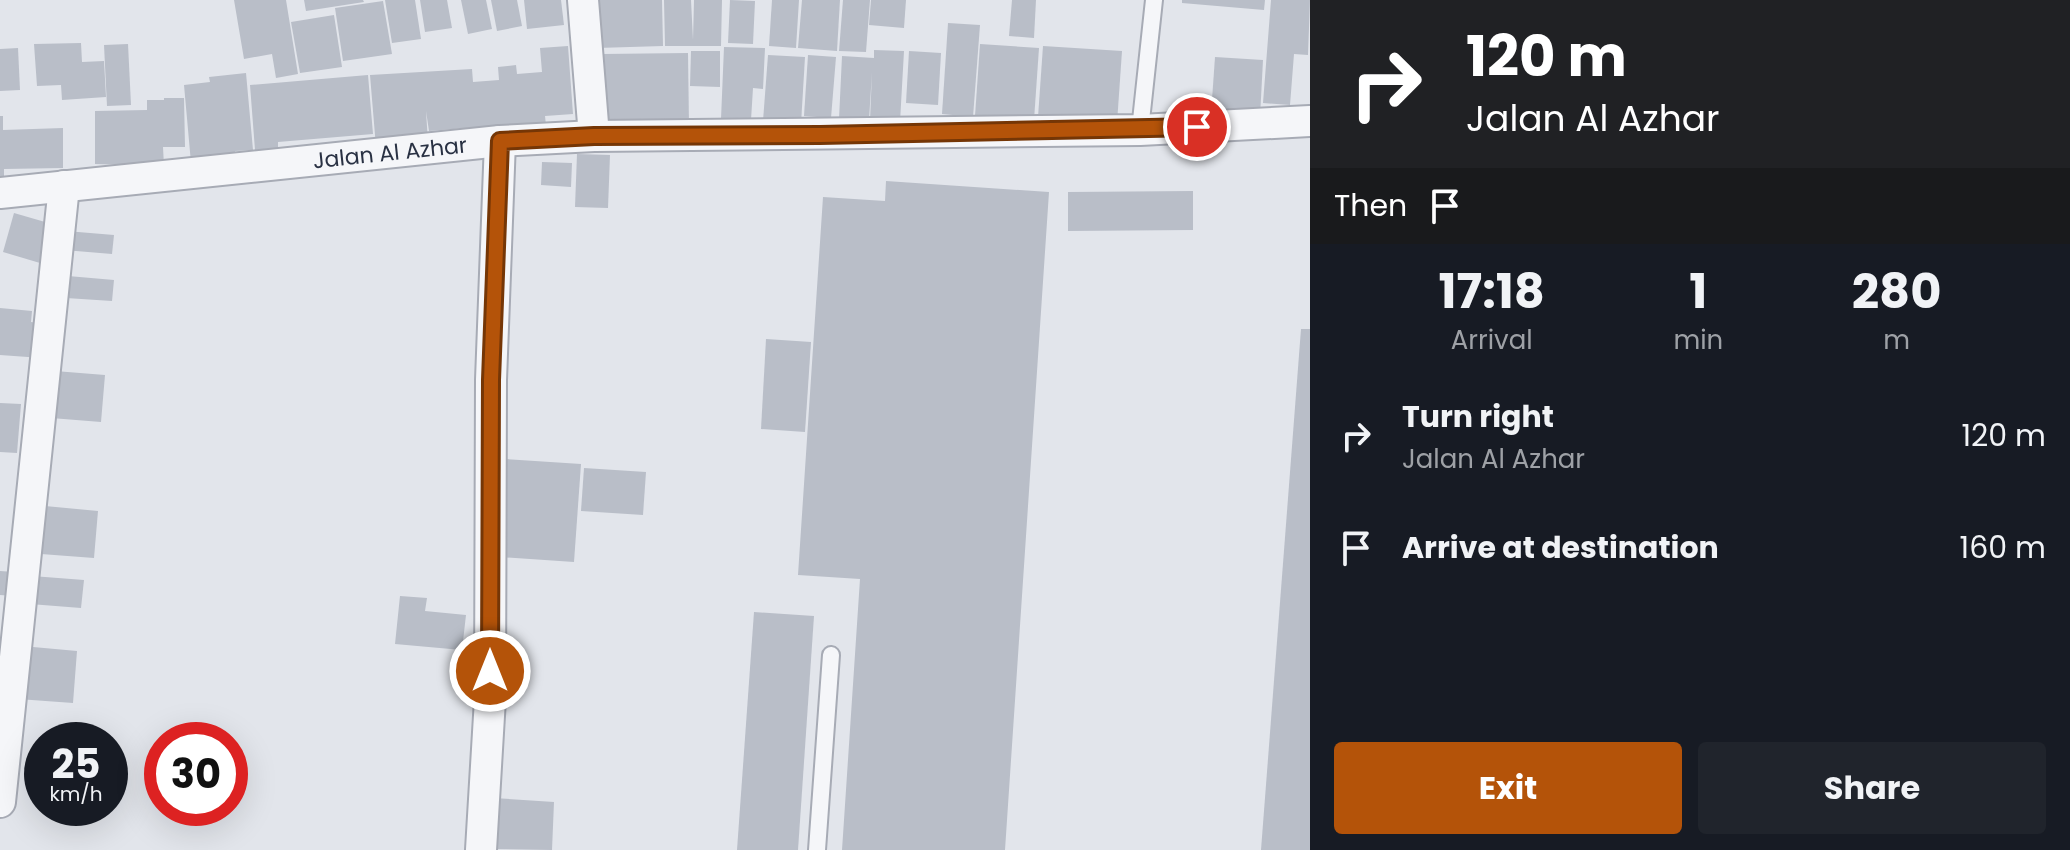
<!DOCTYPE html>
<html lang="en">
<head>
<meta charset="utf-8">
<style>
  :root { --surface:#171b24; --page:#20242c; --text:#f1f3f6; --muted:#9ea1a6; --accent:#b45309 }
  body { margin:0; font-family:Poppins,sans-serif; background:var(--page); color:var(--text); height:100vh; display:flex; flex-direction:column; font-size:30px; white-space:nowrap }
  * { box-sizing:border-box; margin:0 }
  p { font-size:26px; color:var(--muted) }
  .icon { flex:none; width:44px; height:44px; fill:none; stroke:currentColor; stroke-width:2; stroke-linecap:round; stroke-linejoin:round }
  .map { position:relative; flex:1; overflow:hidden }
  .details { display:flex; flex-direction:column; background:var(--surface); width:760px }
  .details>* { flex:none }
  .banner { background:#202124; color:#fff; overflow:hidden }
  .speed { position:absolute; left:24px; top:722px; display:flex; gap:16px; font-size:40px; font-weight:700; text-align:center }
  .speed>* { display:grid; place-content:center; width:104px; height:104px; border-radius:50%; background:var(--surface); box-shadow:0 8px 32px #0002; line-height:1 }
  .speed small { font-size:20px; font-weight:400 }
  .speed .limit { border:12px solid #d22; background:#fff; color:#111 }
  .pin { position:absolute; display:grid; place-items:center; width:68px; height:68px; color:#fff; margin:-34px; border:4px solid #fff; border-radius:50%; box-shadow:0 2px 8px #0007 }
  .me { position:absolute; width:88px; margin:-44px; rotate:0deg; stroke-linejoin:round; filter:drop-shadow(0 0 6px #0008) }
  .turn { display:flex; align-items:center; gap:28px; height:168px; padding:0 24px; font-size:36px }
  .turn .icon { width:104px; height:104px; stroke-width:2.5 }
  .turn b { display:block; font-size:56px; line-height:68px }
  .then { display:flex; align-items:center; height:76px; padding:0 24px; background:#0003; gap:16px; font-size:30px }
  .eta { display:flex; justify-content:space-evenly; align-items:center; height:136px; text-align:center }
  .eta b { font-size:48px; font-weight:700; line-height:56px }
  .cta { display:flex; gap:16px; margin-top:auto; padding:16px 24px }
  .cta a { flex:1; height:92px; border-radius:8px; background:var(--accent); color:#fff; font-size:32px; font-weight:700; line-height:92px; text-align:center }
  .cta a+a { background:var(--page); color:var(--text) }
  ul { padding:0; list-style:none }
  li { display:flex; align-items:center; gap:24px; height:112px; padding:0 24px }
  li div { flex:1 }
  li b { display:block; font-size:30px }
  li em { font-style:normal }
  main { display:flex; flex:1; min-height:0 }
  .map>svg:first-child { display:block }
</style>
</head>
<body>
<main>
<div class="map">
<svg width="1310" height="850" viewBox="0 0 1310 850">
  <rect width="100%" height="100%" fill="#e2e5eb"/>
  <g fill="#b9bec8">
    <path d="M 234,0 L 286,0 L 298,74 L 276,78 L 272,54 L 244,59 Z"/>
    <path d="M 304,0 L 363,0 L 364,2 L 306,11 Z"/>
    <path d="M 385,0 L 415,0 L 421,39 L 392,43 Z"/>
    <path d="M 420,0 L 447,0 L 452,28 L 425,32 Z"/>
    <path d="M 461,0 L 486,0 L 492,29 L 468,34 Z"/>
    <path d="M 491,0 L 517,0 L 522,26 L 497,31 Z"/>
    <path d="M 524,0 L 561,0 L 564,25 L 527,29 Z"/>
    <path d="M 596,0 L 662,0 L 663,46 L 597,48 Z"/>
    <path d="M 664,0 L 691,0 L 693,40 L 694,0 L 722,0 L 721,46 L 665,46 Z"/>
    <path d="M 730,0 L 755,1 L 753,44 L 728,43 Z"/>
    <path d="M 772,0 L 799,0 L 796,48 L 769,46 Z"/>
    <path d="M 802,0 L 840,0 L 837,51 L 798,48 Z"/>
    <path d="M 843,0 L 870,0 L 866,52 L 839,51 Z"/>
    <path d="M 871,0 L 906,0 L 904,28 L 869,25 Z"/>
    <path d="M 1012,0 L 1036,0 L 1034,38 L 1009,36 Z"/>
    <path d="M 1182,0 L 1265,0 L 1264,10 L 1182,3 Z"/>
    <path d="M 1271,0 L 1310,0 L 1308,55 L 1294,54 L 1290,105 L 1263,103 Z"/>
    <path d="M 383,1 L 392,54 L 343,61 L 335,8 Z"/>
    <path d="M 334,15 L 342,67 L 300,73 L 291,22 Z"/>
    <path d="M 948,23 L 980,25 L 973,117 L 942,114 Z"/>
    <path d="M 81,43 L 82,62 L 104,61 L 106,97 L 62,100 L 61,85 L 37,86 L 34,44 Z"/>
    <path d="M 128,44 L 131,105 L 107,106 L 104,45 Z"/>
    <path d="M 980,44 L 1039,48 L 1034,120 L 975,116 Z"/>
    <path d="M 568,46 L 573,114 L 545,116 L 546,125 L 503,128 L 503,125 L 429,131 L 426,111 L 428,142 L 376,147 L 370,75 L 472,69 L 473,82 L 499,80 L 498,67 L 516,65 L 517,74 L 542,72 L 540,48 Z"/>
    <path d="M 1043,46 L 1122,51 L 1117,123 L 1038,117 Z"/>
    <path d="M 724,47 L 765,48 L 763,89 L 753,88 L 751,120 L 721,119 Z"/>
    <path d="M 18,48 L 20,90 L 0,91 L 0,49 Z"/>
    <path d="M 874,50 L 904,51 L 900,122 L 870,121 L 872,72 L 869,120 L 839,119 L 842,56 L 874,58 Z"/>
    <path d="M 691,51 L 720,51 L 720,87 L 690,86 Z"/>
    <path d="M 909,51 L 941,53 L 938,105 L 906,103 Z"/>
    <path d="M 688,53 L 689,126 L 604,127 L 602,54 Z"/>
    <path d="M 768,55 L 805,57 L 801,124 L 763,121 Z"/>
    <path d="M 808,55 L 836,57 L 831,118 L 804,116 Z"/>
    <path d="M 1215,57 L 1263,60 L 1260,117 L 1211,114 Z"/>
    <path d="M 246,73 L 253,150 L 235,151 L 236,159 L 191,163 L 184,85 L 210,82 L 209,77 Z"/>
    <path d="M 368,75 L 373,134 L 278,142 L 278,148 L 255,150 L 250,85 Z"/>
    <path d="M 164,98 L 184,98 L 185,147 L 163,147 L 164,166 L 95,164 L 95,111 L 147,110 L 147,100 L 164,100 Z"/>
    <path d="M 0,116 L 3,116 L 3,130 L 63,128 L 63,168 L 4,169 L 4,183 L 0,183 Z"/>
    <path d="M 577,154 L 610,155 L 608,208 L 575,207 Z"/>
    <path d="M 542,162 L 572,163 L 571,187 L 541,185 Z"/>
    <path d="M 886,181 L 1049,192 L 1005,850 L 842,850 L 860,579 L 798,575 L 823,197 L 885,201 Z"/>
    <path d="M 1193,191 L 1193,230 L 1068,231 L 1068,192 Z"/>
    <path d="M 14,213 L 52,224 L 40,263 L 3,252 Z"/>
    <path d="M 66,231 L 114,235 L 112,254 L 64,250 Z"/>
    <path d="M 68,276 L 114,280 L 112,301 L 66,298 Z"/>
    <path d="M 0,308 L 32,311 L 31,322 L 45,324 L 42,358 L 0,355 Z"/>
    <path d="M 1301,329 L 1310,329 L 1310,850 L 1261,850 Z"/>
    <path d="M 766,339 L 811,342 L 805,432 L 761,429 Z"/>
    <path d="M 55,371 L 105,375 L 101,422 L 51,418 Z"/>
    <path d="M 0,403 L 21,404 L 17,453 L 0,452 Z"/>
    <path d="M 506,459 L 581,464 L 574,562 L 499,557 Z"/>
    <path d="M 584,468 L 646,472 L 643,515 L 581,511 Z"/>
    <path d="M 45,506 L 98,511 L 94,558 L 41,554 Z"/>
    <path d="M 0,571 L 14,572 L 13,596 L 0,595 Z"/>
    <path d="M 32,576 L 84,580 L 81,608 L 30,604 Z"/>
    <path d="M 400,596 L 427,598 L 425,611 L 466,615 L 462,650 L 395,644 Z"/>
    <path d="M 754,612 L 814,616 L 798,850 L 737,850 Z"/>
    <path d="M 22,646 L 77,651 L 73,703 L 18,699 Z"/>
    <path d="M 494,798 L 554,802 L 552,850 L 491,849 Z"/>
  </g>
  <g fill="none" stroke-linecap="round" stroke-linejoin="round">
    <g stroke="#a7abb5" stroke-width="20">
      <g id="service">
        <path d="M 1140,130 L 1154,0"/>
        <path d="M 817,850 L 831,655"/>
      </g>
    </g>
    <g stroke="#a7abb5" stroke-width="34">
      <g id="minor">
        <path d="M 583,0 L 594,136"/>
        <path id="s1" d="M 0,193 L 500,141 L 594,136 L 1140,130 L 1310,121"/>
        <path d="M 0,802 L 64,186"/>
        <path d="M 481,850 L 490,699 L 491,380 L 500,141"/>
      </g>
    </g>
    <use href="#service" stroke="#f5f6f9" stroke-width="16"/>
    <use href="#minor" stroke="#f5f6f9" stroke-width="30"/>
  </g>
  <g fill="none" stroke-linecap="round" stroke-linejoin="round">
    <g stroke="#753606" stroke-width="20">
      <path id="route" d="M 490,671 L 491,380 L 500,141 L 594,136 L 820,135 L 1197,127"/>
    </g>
    <use href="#route" stroke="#b45309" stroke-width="14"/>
  </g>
  <g text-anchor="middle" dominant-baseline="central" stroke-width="6" stroke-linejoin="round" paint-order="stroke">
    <g font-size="22" fill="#293143" stroke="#f2f4f8">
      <text stroke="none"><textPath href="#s1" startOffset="392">Jalan Al Azhar</textPath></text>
    </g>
  </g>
</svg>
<div class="speed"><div>25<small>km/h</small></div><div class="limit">30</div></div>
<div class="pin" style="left:1197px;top:127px;background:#d93025"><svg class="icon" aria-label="arrive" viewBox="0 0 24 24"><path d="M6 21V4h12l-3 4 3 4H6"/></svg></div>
<svg class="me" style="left:490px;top:671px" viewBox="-20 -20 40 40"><circle r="17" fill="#b45309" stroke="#fff" stroke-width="3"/><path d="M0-11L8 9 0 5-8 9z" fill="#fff"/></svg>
</div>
<section class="details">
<div class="banner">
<div class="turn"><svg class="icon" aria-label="right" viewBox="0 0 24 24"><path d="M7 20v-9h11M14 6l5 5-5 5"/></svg><div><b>120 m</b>Jalan Al Azhar</div></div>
<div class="then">Then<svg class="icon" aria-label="arrive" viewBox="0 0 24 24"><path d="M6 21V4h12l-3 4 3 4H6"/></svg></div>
</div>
<div class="eta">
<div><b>17:18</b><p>Arrival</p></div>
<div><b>1</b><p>min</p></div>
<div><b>280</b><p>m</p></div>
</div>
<ul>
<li><svg class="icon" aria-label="right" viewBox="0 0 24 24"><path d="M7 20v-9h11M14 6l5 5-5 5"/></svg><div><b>Turn right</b><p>Jalan Al Azhar</p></div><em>120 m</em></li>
<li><svg class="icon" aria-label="arrive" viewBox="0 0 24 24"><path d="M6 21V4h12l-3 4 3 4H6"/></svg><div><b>Arrive at destination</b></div><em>160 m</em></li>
</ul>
<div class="cta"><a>Exit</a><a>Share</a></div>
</section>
</main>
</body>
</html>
